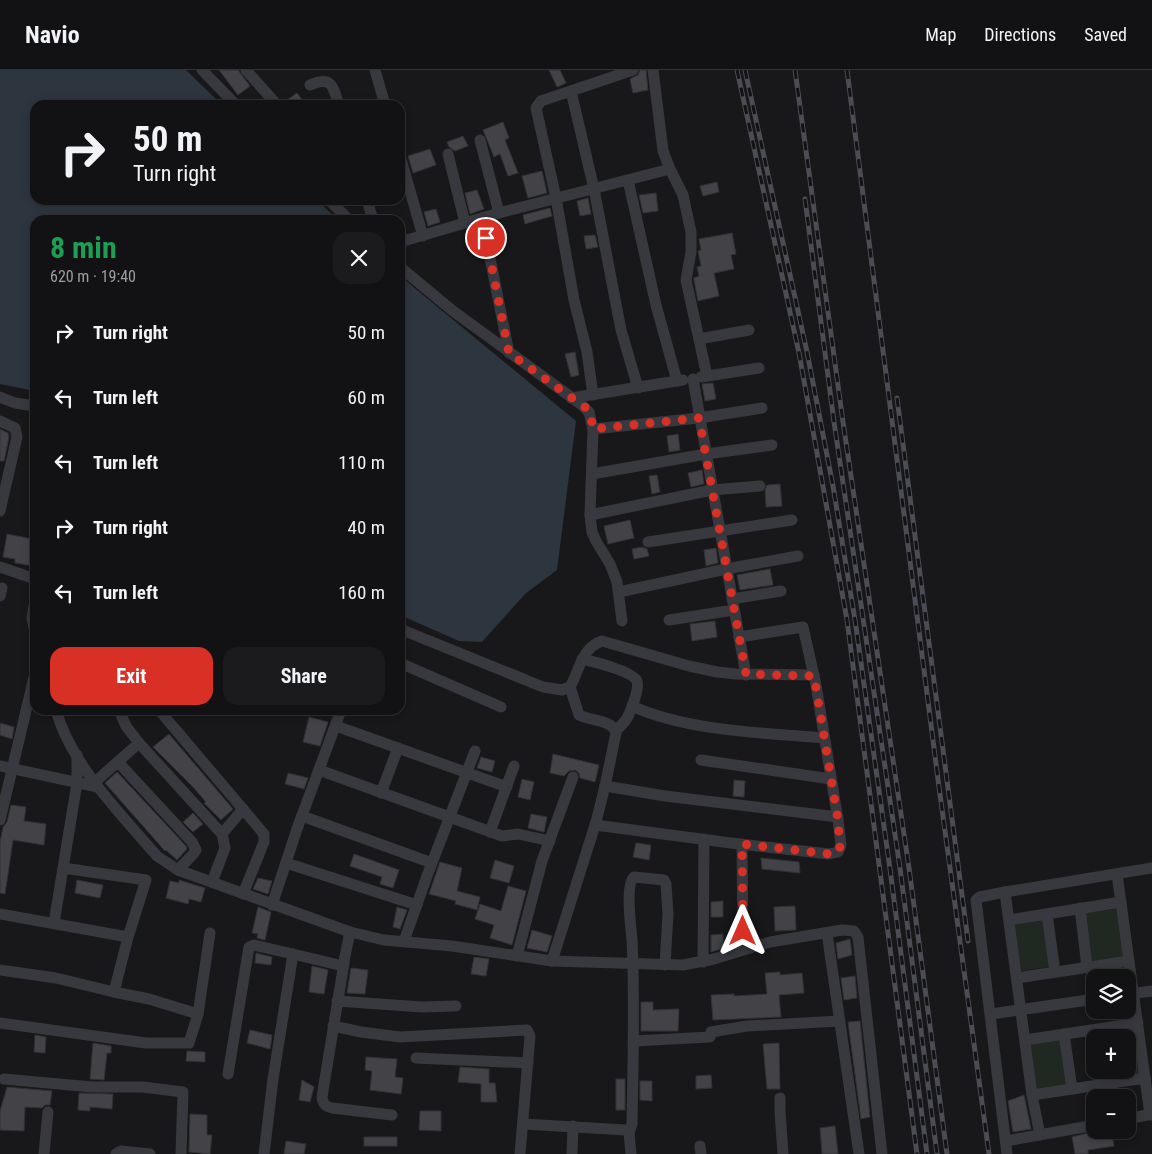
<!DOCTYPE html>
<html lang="en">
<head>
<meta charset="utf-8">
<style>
  :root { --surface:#121214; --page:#1b1b1d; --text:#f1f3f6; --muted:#9c9ea0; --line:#313234; --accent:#d93025 }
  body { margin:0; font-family:"Roboto Condensed",sans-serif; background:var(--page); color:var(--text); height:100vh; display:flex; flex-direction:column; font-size:19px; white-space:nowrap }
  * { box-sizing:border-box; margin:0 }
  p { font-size:16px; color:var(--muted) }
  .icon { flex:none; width:28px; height:28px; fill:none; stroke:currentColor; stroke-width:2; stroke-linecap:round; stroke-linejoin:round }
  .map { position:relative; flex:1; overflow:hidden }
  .sheet { position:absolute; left:30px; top:145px; width:375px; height:500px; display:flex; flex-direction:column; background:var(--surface); border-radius:15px; box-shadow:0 2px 8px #0003,0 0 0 1px var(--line) }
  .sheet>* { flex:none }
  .hud { position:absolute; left:30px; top:30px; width:375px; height:105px; border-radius:15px; box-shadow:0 2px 8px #0003,0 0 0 1px var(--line); background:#121214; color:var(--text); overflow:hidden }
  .buttons { position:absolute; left:1086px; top:899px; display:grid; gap:10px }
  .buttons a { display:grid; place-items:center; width:50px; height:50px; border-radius:10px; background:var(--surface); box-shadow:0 2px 8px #0003,0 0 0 1px var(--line); font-size:25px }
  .pin { position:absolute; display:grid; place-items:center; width:42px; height:42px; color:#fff; margin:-21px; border:2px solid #fff; border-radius:50%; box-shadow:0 1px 5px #0007 }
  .me { position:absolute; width:55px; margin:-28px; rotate:0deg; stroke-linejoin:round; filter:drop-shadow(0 0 4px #0008) }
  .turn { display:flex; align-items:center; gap:18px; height:105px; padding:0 20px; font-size:22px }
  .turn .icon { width:65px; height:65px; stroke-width:2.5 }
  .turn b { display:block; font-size:35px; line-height:42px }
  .round { display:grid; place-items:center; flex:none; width:52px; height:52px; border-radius:15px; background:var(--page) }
  .overview { display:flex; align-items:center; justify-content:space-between; height:85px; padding:0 20px }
  h1 { font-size:30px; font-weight:700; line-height:38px; color:#1e9e55 }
  .action { display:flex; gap:10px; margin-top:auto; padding:10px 20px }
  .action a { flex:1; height:58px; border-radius:15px; background:var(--accent); color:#fff; font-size:20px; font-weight:700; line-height:58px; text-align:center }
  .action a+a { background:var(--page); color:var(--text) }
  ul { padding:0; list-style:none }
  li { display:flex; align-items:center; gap:15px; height:65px; padding:0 20px }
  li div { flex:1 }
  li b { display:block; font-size:19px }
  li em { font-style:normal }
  header { display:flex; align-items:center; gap:30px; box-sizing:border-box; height:70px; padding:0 25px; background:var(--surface); border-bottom:1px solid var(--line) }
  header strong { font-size:24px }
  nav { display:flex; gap:28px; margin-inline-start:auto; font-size:18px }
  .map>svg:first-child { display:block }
</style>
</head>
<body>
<header>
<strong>Navio</strong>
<nav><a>Map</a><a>Directions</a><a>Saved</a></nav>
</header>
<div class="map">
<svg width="1152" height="1084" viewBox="0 0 1152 1084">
  <rect width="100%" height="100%" fill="#18181a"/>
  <g fill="#1f2821">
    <path d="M 1116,839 L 1123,887 L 1091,891 L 1084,843 Z"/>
    <path d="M 1045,848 L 1051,897 L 1019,901 L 1013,853 Z"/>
    <path d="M 1134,958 L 1140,1006 L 1108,1010 L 1107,1000 L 1128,1000 L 1128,968 L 1102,967 L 1101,962 Z"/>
    <path d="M 1061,969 L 1068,1017 L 1035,1021 L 1029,973 Z"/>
  </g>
  <g fill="#2d353e">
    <path d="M 0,0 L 186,0 L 222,35 L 35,35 L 35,130 L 317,130 L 338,150 L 35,150 L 35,321 L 0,314 Z"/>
    <path d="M 400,206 L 576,351 L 557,500 L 526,523 L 482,572 L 459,571 L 400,545 Z"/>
  </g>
  <g fill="#424247" stroke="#323136">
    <path d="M 219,0 L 238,0 L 250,16 L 238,25 Z"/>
    <path d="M 549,0 L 560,0 L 566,13 L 557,17 Z"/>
    <path d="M 640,0 L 646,0 L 648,20 L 633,23 L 630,9 L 638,5 Z"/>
    <path d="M 297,23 L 306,35 L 284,35 L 284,32 Z"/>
    <path d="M 503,52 L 509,68 L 505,70 L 518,103 L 508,106 L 500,84 L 494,87 L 483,60 Z"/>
    <path d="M 463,66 L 468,76 L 455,81 L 449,77 L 447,72 Z"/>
    <path d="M 430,79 L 436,95 L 413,103 L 408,86 Z"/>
    <path d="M 542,101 L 547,123 L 528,128 L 522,106 Z"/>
    <path d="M 717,112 L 719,122 L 703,126 L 700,116 Z"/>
    <path d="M 477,120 L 484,139 L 470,144 L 465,123 Z"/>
    <path d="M 656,123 L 658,141 L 643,143 L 639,125 Z"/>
    <path d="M 588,128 L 591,144 L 580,146 L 577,131 Z"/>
    <path d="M 550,138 L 552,146 L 525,154 L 523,145 Z"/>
    <path d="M 436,139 L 440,152 L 428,156 L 424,142 Z"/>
    <path d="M 732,163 L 736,184 L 731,185 L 734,199 L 714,203 L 719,226 L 698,231 L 694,210 L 694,208 L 699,206 L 697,197 L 701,196 L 698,181 L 701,180 L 699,169 Z"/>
    <path d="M 595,165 L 598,177 L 586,179 L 584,166 Z"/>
    <path d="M 575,282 L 579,305 L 571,307 L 565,284 Z"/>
    <path d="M 713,313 L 716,329 L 705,331 L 702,314 Z"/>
    <path d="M 0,359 L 8,363 L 9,367 L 4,391 L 0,391 Z"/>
    <path d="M 678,364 L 680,380 L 669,382 L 667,366 Z"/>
    <path d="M 702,400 L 704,414 L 691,417 L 688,403 Z"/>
    <path d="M 657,405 L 660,422 L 652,424 L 649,406 Z"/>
    <path d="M 780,414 L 782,436 L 766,437 L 765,421 L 767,415 Z"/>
    <path d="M 630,450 L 634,468 L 608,474 L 604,456 Z"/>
    <path d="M 7,464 L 32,469 L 31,472 L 35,472 L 35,496 L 15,493 L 15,489 L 3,487 Z"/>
    <path d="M 642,477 L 647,479 L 649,486 L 634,489 L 632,479 Z"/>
    <path d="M 716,478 L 718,493 L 706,496 L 704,480 Z"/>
    <path d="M 770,499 L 773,515 L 740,520 L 737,505 Z"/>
    <path d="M 715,551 L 717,567 L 692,571 L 690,554 Z"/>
    <path d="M 309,647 L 328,652 L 320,676 L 303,672 Z"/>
    <path d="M 0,653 L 14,657 L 12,669 L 0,665 Z"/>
    <path d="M 169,664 L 233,739 L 221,750 L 204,733 L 206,732 L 193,717 L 153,677 Z"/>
    <path d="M 553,684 L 599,695 L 595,712 L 580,708 L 579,703 L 575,700 L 569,701 L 564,706 L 550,703 Z"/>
    <path d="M 481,687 L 495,691 L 492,702 L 477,698 Z"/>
    <path d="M 117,702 L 186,776 L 187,779 L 177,790 L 166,780 L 165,781 L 105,713 Z"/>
    <path d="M 288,703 L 308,708 L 304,719 L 285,714 Z"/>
    <path d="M 522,709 L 534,712 L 530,730 L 518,727 Z"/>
    <path d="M 734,710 L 745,711 L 744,727 L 733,726 Z"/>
    <path d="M 11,735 L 26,737 L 24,751 L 46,754 L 44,775 L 13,770 L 5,824 L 0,823 L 0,772 L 3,757 L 7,752 Z"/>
    <path d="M 193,743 L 203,754 L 193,762 L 183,752 Z"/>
    <path d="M 531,744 L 547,747 L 544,762 L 528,758 Z"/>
    <path d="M 636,773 L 651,775 L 649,790 L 633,787 Z"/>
    <path d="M 354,784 L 399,800 L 393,818 L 380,814 L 382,807 L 350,796 Z"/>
    <path d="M 761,788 L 799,792 L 800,803 L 762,799 Z"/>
    <path d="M 495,790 L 514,796 L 509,813 L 490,808 Z"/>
    <path d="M 440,792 L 462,798 L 457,821 L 480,827 L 477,840 L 455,834 L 456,831 L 429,824 Z"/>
    <path d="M 258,808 L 272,811 L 268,824 L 253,819 Z"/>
    <path d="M 77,810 L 103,815 L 100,828 L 75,823 Z"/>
    <path d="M 179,810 L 205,818 L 201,832 L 189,829 L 188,834 L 166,828 L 170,811 L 179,813 Z"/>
    <path d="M 508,816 L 526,821 L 512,875 L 490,868 L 494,855 L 475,849 L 480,834 L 501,841 Z"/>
    <path d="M 723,831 L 723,847 L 711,847 L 711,832 Z"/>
    <path d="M 795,836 L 796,860 L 775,861 L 774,837 Z"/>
    <path d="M 258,837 L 271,842 L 265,870 L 257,868 L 258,864 L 252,863 Z"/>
    <path d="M 397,837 L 407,840 L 400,859 L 393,857 Z"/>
    <path d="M 532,860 L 552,866 L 547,882 L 527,878 Z"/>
    <path d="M 723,864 L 724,878 L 711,882 L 711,865 Z"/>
    <path d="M 850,869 L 852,885 L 838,889 L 836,873 Z"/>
    <path d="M 256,883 L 272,887 L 271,895 L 255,893 Z"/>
    <path d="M 474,887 L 489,889 L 486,906 L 471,904 Z"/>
    <path d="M 312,896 L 328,900 L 324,924 L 309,922 Z"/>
    <path d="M 351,898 L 368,900 L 365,924 L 347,923 Z"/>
    <path d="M 780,902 L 780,905 L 802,903 L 804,923 L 779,925 L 781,947 L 713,950 L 711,925 L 734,924 L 734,926 L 767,924 L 765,903 Z"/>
    <path d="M 855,906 L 857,928 L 844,930 L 841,908 Z"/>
    <path d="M 641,932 L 653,932 L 653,940 L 679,939 L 678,961 L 641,961 Z"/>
    <path d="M 860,951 L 870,1047 L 861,1049 L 848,952 Z"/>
    <path d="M 250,960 L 272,965 L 270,979 L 247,973 Z"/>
    <path d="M 35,965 L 46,967 L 45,983 L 34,982 Z"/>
    <path d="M 93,973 L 111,976 L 111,983 L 107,983 L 104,1010 L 90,1009 Z"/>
    <path d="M 779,973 L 780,1019 L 767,1019 L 763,974 Z"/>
    <path d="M 187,981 L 205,982 L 205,992 L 186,991 Z"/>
    <path d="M 366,987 L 397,989 L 395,1007 L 403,1008 L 401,1024 L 370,1020 L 372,1001 L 365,1000 Z"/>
    <path d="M 460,997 L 489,999 L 489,1013 L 495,1013 L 497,1032 L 481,1032 L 481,1014 L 458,1012 Z"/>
    <path d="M 711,1005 L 712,1018 L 696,1019 L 696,1006 Z"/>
    <rect x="616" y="1009" width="9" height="31"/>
    <path d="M 302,1010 L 314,1017 L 310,1032 L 299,1030 Z"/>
    <path d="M 640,1011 L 652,1011 L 652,1031 L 640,1030 Z"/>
    <path d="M 7,1017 L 52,1021 L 50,1035 L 45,1035 L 42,1038 L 25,1037 L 24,1061 L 0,1060 L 0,1041 Z"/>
    <path d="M 79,1023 L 113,1024 L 112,1039 L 90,1037 L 90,1041 L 78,1040 Z"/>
    <path d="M 1024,1025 L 1031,1059 L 1013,1062 L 1008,1031 Z"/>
    <path d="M 420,1041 L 441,1041 L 441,1061 L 419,1060 Z"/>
    <path d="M 190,1044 L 207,1045 L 207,1065 L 212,1065 L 210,1084 L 189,1082 Z"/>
    <path d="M 835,1056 L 838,1084 L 822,1084 L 820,1058 Z"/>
    <path d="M 1100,1060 L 1111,1060 L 1114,1076 L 1088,1080 L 1088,1084 L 1075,1084 L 1072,1067 Z"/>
    <rect x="364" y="1067" width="33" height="9"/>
    <path d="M 286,1071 L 306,1074 L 304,1084 L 284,1084 Z"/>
  </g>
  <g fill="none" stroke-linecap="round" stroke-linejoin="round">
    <g stroke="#38393f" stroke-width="11">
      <path d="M 202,0 L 236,35"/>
      <path d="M 246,0 L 277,35"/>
      <path d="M 375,0 L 385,35"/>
      <path d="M 653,0 L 663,81 L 670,99 L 683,125 L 691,162 L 691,182 L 686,210 L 707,306"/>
      <path d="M 310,15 C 332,5 333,17 339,35"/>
      <path d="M 571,21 L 594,119 L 621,260 L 638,318"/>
      <path d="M 480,70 L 499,143"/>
      <path d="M 448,84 L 465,153"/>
      <path d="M 400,86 L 423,166"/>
      <path d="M 628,110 L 656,235 L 677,311"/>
      <path d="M 329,130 L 349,150"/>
      <path d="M 367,130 L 373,150"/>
      <path d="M 482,148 L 509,283"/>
      <path d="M 400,172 L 499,143 L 670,99"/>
      <path d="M 400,197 L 453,241 L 582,335 L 589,342 L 593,359 L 590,445 L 592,462 L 596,471 L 610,494 L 617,512 L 622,551"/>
      <path d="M 699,269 L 749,260"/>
      <path d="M 701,307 L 759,298"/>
      <path d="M 693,309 L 746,605"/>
      <path d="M 593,325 L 587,282 L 574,230 L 556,128 L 536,38 L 541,31 L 633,0"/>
      <path d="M 0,327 L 15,333 L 35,336"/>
      <path d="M 571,328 L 683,310"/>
      <path d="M 0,351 L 15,358 L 17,367 L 0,441"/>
      <path d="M 593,359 L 699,348 L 762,338"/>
      <path d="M 592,404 L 706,384 L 772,375"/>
      <path d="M 590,445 L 712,420 L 760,416"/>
      <path d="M 648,472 L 792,450"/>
      <path d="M 0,497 L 35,509"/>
      <path d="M 619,522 L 726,499 L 798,486"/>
      <path d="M 0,526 L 2,518"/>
      <path d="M 732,529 L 781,521"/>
      <path d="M 35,530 L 32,548 L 35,562"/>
      <path d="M 669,550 L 734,540"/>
      <path d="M 400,559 L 543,617 L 562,620 L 570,617 C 580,600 581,578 602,571 L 689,596 L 717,602 L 736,604 L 814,605"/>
      <path d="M 582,589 C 594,592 632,601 637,611 C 639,617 636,625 634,631 C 630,643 627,652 616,660"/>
      <path d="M 400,593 L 501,637"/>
      <path d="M 632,636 C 686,661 765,663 824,668"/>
      <path d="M 56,640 C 71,695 121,744 157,786 L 178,800 L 350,862 L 384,870 L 452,876 L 552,891 L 683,895 L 714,889 L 770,872 L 842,860 L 854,861 L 858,867 L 882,1084"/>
      <path d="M 119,640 L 126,656 L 139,673 L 222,764 L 225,778 L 212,812"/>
      <path d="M 159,640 L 264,764 L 264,772 L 243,824"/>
      <path d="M 336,656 L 507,717"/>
      <path d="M 701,690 L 831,709"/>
      <path d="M 118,692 L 192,772 L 196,780 L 194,783 L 178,800"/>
      <path d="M 0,696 L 98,717"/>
      <path d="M 319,700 L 502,766 L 518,764 L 550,771"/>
      <path d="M 95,712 L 139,673"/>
      <path d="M 605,716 L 665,726 L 838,747"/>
      <path d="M 381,723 L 398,678"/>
      <path d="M 302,746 L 432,793"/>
      <path d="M 0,750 L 35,603"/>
      <path d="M 595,755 L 731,773 L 829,784 L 838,782 L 841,775 L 838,750 L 816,615 L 803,557 L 739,567"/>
      <path d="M 490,762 L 514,696"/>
      <path d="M 222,764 L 243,739"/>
      <path d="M 742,774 L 743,879"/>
      <path d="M 286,793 L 417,835"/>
      <path d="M 63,798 L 146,810 L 128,867 L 114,922 L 149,929 L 198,944"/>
      <path d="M 1117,804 L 1150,1045"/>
      <path d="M 1005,822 L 1032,1025 L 1040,1065"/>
      <path d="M 272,835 L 297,759 L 341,640"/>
      <path d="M 1080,838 L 1087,897"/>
      <path d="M 0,844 L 128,867"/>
      <path d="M 1047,844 L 1055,902"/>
      <path d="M 1009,850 L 1121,832"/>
      <path d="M 54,853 L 77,713 L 77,685"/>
      <path d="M 827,863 L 859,1084"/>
      <path d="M 404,871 L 427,806 L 475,681"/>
      <path d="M 517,886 L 542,791 L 573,707"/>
      <path d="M 552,891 L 596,752 L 605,716 L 616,663 C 612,649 590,651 579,645 L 570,617"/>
      <path d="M 703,892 L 704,769"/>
      <path d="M 344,893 L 322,1027 C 323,1034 325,1036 332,1038 L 392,1045"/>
      <path d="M 0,900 L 56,908 L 114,922"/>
      <path d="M 1017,908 L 1129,891"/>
      <path d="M 1128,924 L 1152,921"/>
      <path d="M 337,931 L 422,937 L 456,936"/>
      <path d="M 991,944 L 1095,929"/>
      <path d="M 0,953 L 146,973 L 189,973 L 198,944 L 210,863"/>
      <path d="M 333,956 L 361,962 L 400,967 L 527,960 L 530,966 L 520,1084"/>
      <path d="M 1064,964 L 1072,1019"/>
      <path d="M 1025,970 L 1138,953"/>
      <path d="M 634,971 L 710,967 L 711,962 L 747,956 L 840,951"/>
      <path d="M 416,988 L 528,993"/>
      <path d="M 1104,1000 L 1106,1014"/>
      <path d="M 228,1004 L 249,877 L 254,875 L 293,884"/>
      <path d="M 4,1009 L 92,1017 L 143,1017 L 183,1022 L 181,1084"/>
      <path d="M 1032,1025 L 1145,1008"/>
      <path d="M 780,1028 L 780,1041 L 783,1084"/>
      <path d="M 1128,1049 L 1152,1044"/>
      <path d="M 523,1054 L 626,1060 L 629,1063 L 631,1084"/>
      <path d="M 629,1063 L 632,1054 C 633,993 635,931 632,870 C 631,858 625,815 634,807 L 664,810 L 666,814 L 668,844 L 665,895"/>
      <path d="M 1006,1071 L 1095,1055"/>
      <path d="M 700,1076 L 701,1084"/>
      <path d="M 44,1084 L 48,1042"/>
      <path d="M 116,1084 L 121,1081 L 150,1084"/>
      <path d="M 264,1084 L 273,1009 L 293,884 L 343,896 L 350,862"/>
      <path d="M 572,1084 L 573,1056"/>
      <path d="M 1007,1084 L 976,830 L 980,827 L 1005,822 L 1152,798"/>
    </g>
    <g stroke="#4b4c54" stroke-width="5">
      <g id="rail">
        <path d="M 737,0 L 799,283 L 847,550 L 917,1084"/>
        <path d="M 745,0 L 807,282 L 833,416 L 855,550 L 890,799 L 927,1084"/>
        <path d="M 795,0 L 843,352 L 909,798 L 947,1084"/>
        <path d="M 847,0 L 939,717 L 989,1084"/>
        <path d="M 805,129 L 834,352 L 900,798 L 937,1084"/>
        <path d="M 897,328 L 968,871"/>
      </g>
    </g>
    <use href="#rail" stroke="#131215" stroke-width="3" stroke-dasharray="9" stroke-linecap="butt"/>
  </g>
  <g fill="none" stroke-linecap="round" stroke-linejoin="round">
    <path stroke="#d93025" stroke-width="9" stroke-dasharray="0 16.2" d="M 486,168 L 509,283 L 586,338 L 591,348 L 593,359 L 699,348 L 746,604 L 814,606 L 838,750 L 840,779 L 835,783 L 829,784 L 742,774 L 743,861"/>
  </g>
</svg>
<div class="buttons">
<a><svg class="icon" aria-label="layers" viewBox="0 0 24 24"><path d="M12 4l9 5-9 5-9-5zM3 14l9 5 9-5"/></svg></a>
<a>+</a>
<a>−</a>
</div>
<div class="pin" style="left:486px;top:168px;background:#d93025"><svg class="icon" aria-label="arrive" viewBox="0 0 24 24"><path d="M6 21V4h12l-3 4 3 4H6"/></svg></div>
<svg class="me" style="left:743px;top:861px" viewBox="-20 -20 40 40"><path d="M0-17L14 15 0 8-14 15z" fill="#d93025" stroke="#fff" stroke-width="4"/></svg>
<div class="hud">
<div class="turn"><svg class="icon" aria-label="right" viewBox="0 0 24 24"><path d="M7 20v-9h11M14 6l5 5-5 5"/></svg><div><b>50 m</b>Turn right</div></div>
</div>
<section class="sheet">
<div class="overview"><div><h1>8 min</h1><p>620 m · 19:40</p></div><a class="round"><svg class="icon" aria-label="close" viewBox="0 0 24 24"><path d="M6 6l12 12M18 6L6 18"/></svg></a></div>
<ul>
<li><svg class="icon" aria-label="right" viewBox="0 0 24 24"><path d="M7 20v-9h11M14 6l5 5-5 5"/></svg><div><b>Turn right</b></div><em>50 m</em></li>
<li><svg class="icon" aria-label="left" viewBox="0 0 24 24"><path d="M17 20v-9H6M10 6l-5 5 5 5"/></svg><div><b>Turn left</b></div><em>60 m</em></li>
<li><svg class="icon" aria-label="left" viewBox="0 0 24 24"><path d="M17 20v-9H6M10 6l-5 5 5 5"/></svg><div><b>Turn left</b></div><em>110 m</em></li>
<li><svg class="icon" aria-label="right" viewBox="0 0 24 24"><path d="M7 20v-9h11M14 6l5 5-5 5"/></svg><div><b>Turn right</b></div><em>40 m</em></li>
<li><svg class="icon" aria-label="left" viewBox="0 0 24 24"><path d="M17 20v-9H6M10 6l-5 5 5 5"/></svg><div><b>Turn left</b></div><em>160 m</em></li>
</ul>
<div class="action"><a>Exit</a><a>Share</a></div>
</section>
</div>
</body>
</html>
